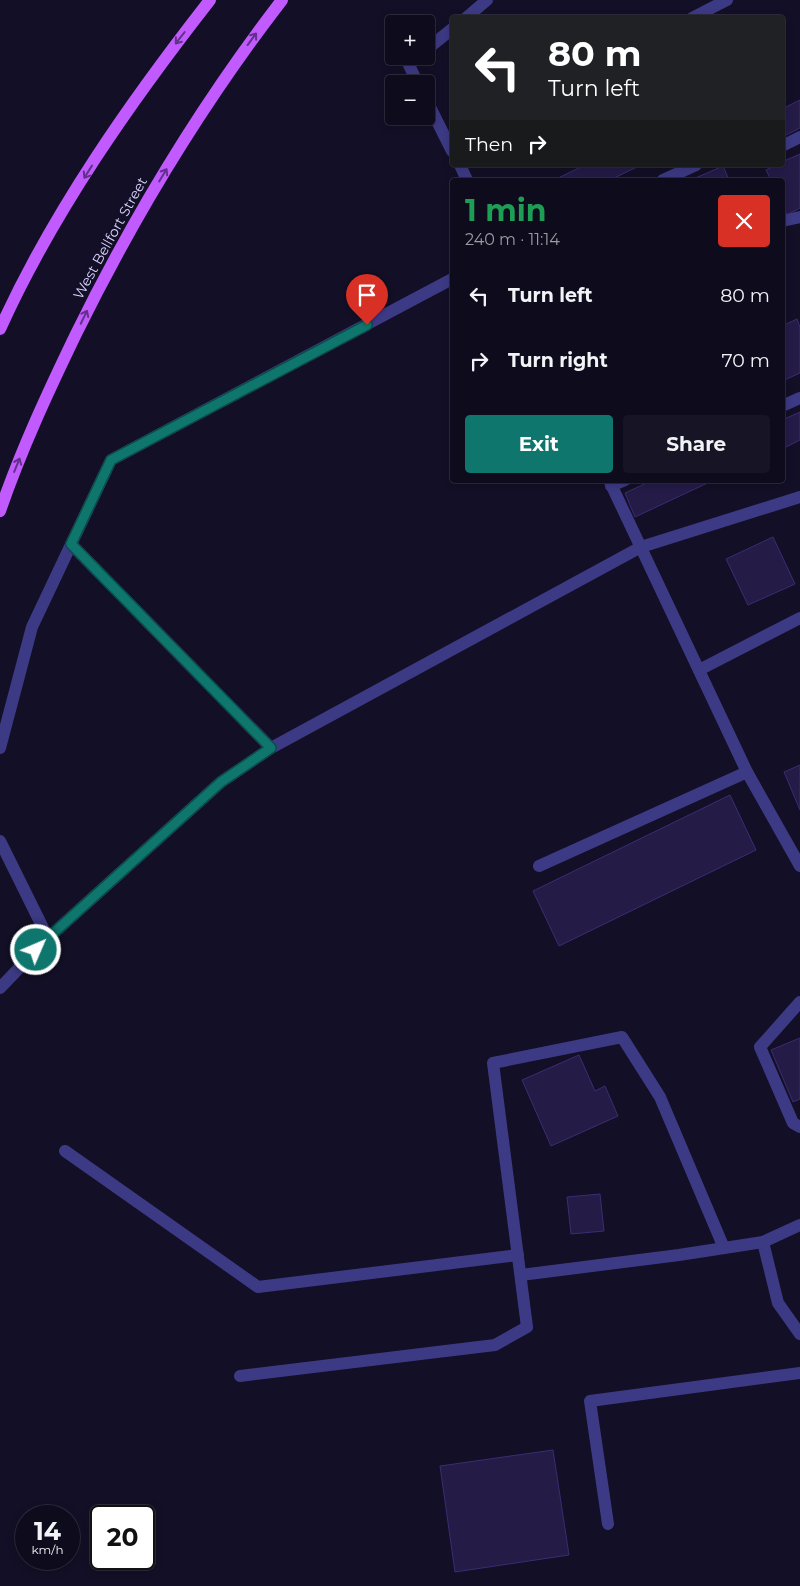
<!DOCTYPE html>
<html lang="en">
<head>
<meta charset="utf-8">
<style>
  :root { --surface:#0e0b1c; --page:#171425; --text:#f1f3f6; --muted:#9b9ba3; --line:#2e2b3b; --accent:#0f766e }
  body { margin:0; font-family:Montserrat,sans-serif; background:var(--page); color:var(--text); height:100vh; display:flex; flex-direction:column; font-size:19px; white-space:nowrap }
  * { box-sizing:border-box; margin:0 }
  p { font-size:16px; color:var(--muted) }
  .icon { flex:none; width:28px; height:28px; fill:none; stroke:currentColor; stroke-width:2; stroke-linecap:round; stroke-linejoin:round }
  .map { position:relative; flex:1; overflow:hidden }
  .drawer { position:absolute; left:450px; top:178px; width:335px; height:305px; display:flex; flex-direction:column; background:var(--surface); border-radius:5px; box-shadow:0 2px 8px #0003,0 0 0 1px var(--line) }
  .drawer>* { flex:none }
  .guide { position:absolute; left:450px; top:15px; width:335px; height:152px; border-radius:5px; box-shadow:0 2px 8px #0003,0 0 0 1px var(--line); background:#202124; color:#fff; overflow:hidden }
  .tools { position:absolute; left:385px; top:15px; display:grid; gap:10px }
  .tools a { display:grid; place-items:center; width:50px; height:50px; border-radius:5px; background:var(--surface); box-shadow:0 2px 8px #0003,0 0 0 1px var(--line); font-size:25px }
  .speed { position:absolute; left:15px; top:1505px; display:flex; gap:10px; font-size:25px; font-weight:700; text-align:center }
  .speed>* { display:grid; place-content:center; width:65px; height:65px; border-radius:50%; background:var(--surface); box-shadow:0 2px 8px #0003,0 0 0 1px var(--line); line-height:1 }
  .speed small { font-size:12px; font-weight:400 }
  .speed .limit { border:2px solid #111; border-radius:8px; background:#fff; color:#111 }
  .pin { position:absolute; display:grid; place-items:center; width:42px; height:42px; color:#fff; margin:-51px -21px; border-radius:50% 50% 50% 0; rotate:-45deg; box-shadow:0 0 5px #0007 }
  .pin .icon { rotate:45deg }
  .me { position:absolute; width:55px; margin:-28px; rotate:45deg; stroke-linejoin:round; filter:drop-shadow(0 0 4px #0008) }
  .turn { display:flex; align-items:center; gap:18px; height:105px; padding:0 15px; font-size:22px }
  .turn .icon { width:65px; height:65px; stroke-width:2.5 }
  .turn b { display:block; font-size:35px; line-height:42px }
  .then { display:flex; align-items:center; height:48px; padding:0 15px; background:#0003; gap:10px; font-size:19px }
  .round { display:grid; place-items:center; flex:none; width:52px; height:52px; border-radius:5px; background:var(--page) }
  .summary { display:flex; align-items:center; justify-content:space-between; height:85px; padding:0 15px }
  h1 { font-size:30px; font-weight:700; line-height:38px; color:#1e9e55 }
  .button { display:flex; gap:10px; margin-top:auto; padding:10px 15px }
  .button a { flex:1; height:58px; border-radius:5px; background:var(--accent); color:#fff; font-size:20px; font-weight:700; line-height:58px; text-align:center }
  .button a+a { background:var(--page); color:var(--text) }
  ul { padding:0; list-style:none }
  li { display:flex; align-items:center; gap:15px; height:65px; padding:0 15px }
  li div { flex:1 }
  li b { display:block; font-size:19px }
  li em { font-style:normal }
  .map>svg:first-child { display:block }
</style>
</head>
<body>
<div class="map">
<svg width="800" height="1586" viewBox="0 0 800 1586">
  <rect width="100%" height="100%" fill="#130f26"/>
  <g fill="#241b47" stroke="#3b2d73">
    <path d="M 800,100 L 800,128 L 782,137 L 782,109 Z"/>
    <path d="M 800,154 L 800,208 L 787,215 L 782,205 L 782,180 L 771,180 L 766,170 L 776,165 L 782,165 L 782,162 Z"/>
    <path d="M 585,165 L 641,165 L 610,180 L 554,180 Z"/>
    <path d="M 723,166 L 729,180 L 691,180 Z"/>
    <path d="M 797,319 L 800,327 L 800,373 L 782,381 L 782,326 Z"/>
    <path d="M 800,412 L 800,440 L 782,449 L 782,420 Z"/>
    <path d="M 653,480 L 714,480 L 635,517 L 625,493 Z"/>
    <path d="M 773,537 L 795,584 L 748,605 L 726,559 Z"/>
    <path d="M 800,765 L 800,810 L 784,772 Z"/>
    <path d="M 730,795 L 756,850 L 559,946 L 533,891 Z"/>
    <path d="M 800,1038 L 800,1099 L 793,1102 L 771,1050 Z"/>
    <path d="M 579,1055 L 595,1091 L 605,1086 L 618,1116 L 551,1146 L 522,1080 Z"/>
    <path d="M 600,1194 L 604,1231 L 571,1234 L 567,1197 Z"/>
    <path d="M 553,1450 L 569,1555 L 455,1572 L 440,1466 Z"/>
  </g>
  <g fill="none" stroke-linecap="round" stroke-linejoin="round">
    <g stroke="#3d3a85" stroke-width="12">
      <path d="M 466,18 L 487,0"/>
      <path d="M 692,18 L 727,0"/>
      <path d="M 426,50 L 452,29"/>
      <path d="M 418,84 L 409,65 L 419,56"/>
      <path d="M 426,99 L 452,151"/>
      <path d="M 782,146 L 800,137"/>
      <path d="M 460,165 L 467,180"/>
      <path d="M 663,180 L 696,165"/>
      <path d="M 782,221 L 800,217"/>
      <path d="M 782,406 L 800,398"/>
      <path d="M 609,480 L 747,772"/>
      <path d="M 611,486 L 625,480"/>
      <path d="M 699,670 L 800,618"/>
      <path d="M 0,748 L 32,627 L 111,460 L 452,279"/>
      <path d="M 271,748 L 641,547 L 800,497"/>
      <path d="M 0,841 L 48,938"/>
      <path d="M 539,866 L 747,772 L 800,866"/>
      <path d="M 0,988 L 48,938 L 221,782 L 271,748 L 71,544"/>
      <path d="M 800,1002 L 760,1047 L 793,1123 L 800,1127"/>
      <path d="M 65,1151 L 258,1287 L 518,1255"/>
      <path d="M 763,1242 L 778,1303 L 800,1334"/>
      <path d="M 521,1275 L 679,1255 L 763,1242 L 800,1225"/>
      <path d="M 240,1376 L 495,1345 L 527,1327 L 493,1063 L 622,1037 L 660,1097 L 724,1248"/>
      <path d="M 608,1524 L 590,1401 L 800,1373"/>
    </g>
    <g stroke="#c25bff" stroke-width="12">
      <path d="M 0,329 C 53,212 131,101 210,0"/>
      <path d="M 0,511 C 21,450 48,392 76,334 C 134,216 202,104 282,0"/>
    </g>
  </g>
  <defs><path id="oneway-shaft" d="M-6 0H5M1.5-3L5.5 0L1.5 3" fill="none" stroke-width="1.6" stroke-linecap="round" stroke-linejoin="round" transform="scale(1.25)"/></defs>
  <g stroke="#623188">
    <use href="#oneway-shaft" transform="translate(180 38) rotate(128)"/>
    <use href="#oneway-shaft" transform="translate(252 39) rotate(-54)"/>
    <use href="#oneway-shaft" transform="translate(88 172) rotate(122)"/>
    <use href="#oneway-shaft" transform="translate(163 175) rotate(-59)"/>
    <use href="#oneway-shaft" transform="translate(84 317) rotate(-64)"/>
    <use href="#oneway-shaft" transform="translate(17 465) rotate(-68)"/>
  </g>
  <g fill="none" stroke-linecap="round" stroke-linejoin="round">
    <g stroke="#0a4d48" stroke-width="12">
      <path id="route" d="M 36,950 L 48,938 L 221,782 L 271,748 L 71,544 L 111,460 L 367,325"/>
    </g>
    <use href="#route" stroke="#0f766e" stroke-width="9"/>
  </g>
  <g text-anchor="middle" dominant-baseline="central" stroke-width="5" stroke-linejoin="round" paint-order="stroke">
    <g font-size="14" fill="#d9d4ff" stroke="#130f26">
      <text transform="translate(110 238) rotate(-61)">West Bellfort Street</text>
    </g>
  </g>
</svg>
<div class="tools">
<a>+</a>
<a>−</a>
</div>
<div class="speed"><div>14<small>km/h</small></div><div class="limit">20</div></div>
<div class="pin" style="left:367px;top:325px;background:#d93025"><svg class="icon" aria-label="arrive" viewBox="0 0 24 24"><path d="M6 21V4h12l-3 4 3 4H6"/></svg></div>
<svg class="me" style="left:36px;top:950px" viewBox="-20 -20 40 40"><circle r="17" fill="#0f766e" stroke="#fff" stroke-width="3"/><path d="M0-11L8 9 0 5-8 9z" fill="#fff"/></svg>
<div class="guide">
<div class="turn"><svg class="icon" aria-label="left" viewBox="0 0 24 24"><path d="M17 20v-9H6M10 6l-5 5 5 5"/></svg><div><b>80 m</b>Turn left</div></div>
<div class="then">Then<svg class="icon" aria-label="right" viewBox="0 0 24 24"><path d="M7 20v-9h11M14 6l5 5-5 5"/></svg></div>
</div>
<section class="drawer">
<div class="summary"><div><h1>1 min</h1><p>240 m · 11:14</p></div><a class="round" style="background:#d93025;color:#fff"><svg class="icon" aria-label="close" viewBox="0 0 24 24"><path d="M6 6l12 12M18 6L6 18"/></svg></a></div>
<ul>
<li><svg class="icon" aria-label="left" viewBox="0 0 24 24"><path d="M17 20v-9H6M10 6l-5 5 5 5"/></svg><div><b>Turn left</b></div><em>80 m</em></li>
<li><svg class="icon" aria-label="right" viewBox="0 0 24 24"><path d="M7 20v-9h11M14 6l5 5-5 5"/></svg><div><b>Turn right</b></div><em>70 m</em></li>
</ul>
<div class="button"><a>Exit</a><a>Share</a></div>
</section>
</div>
</body>
</html>
